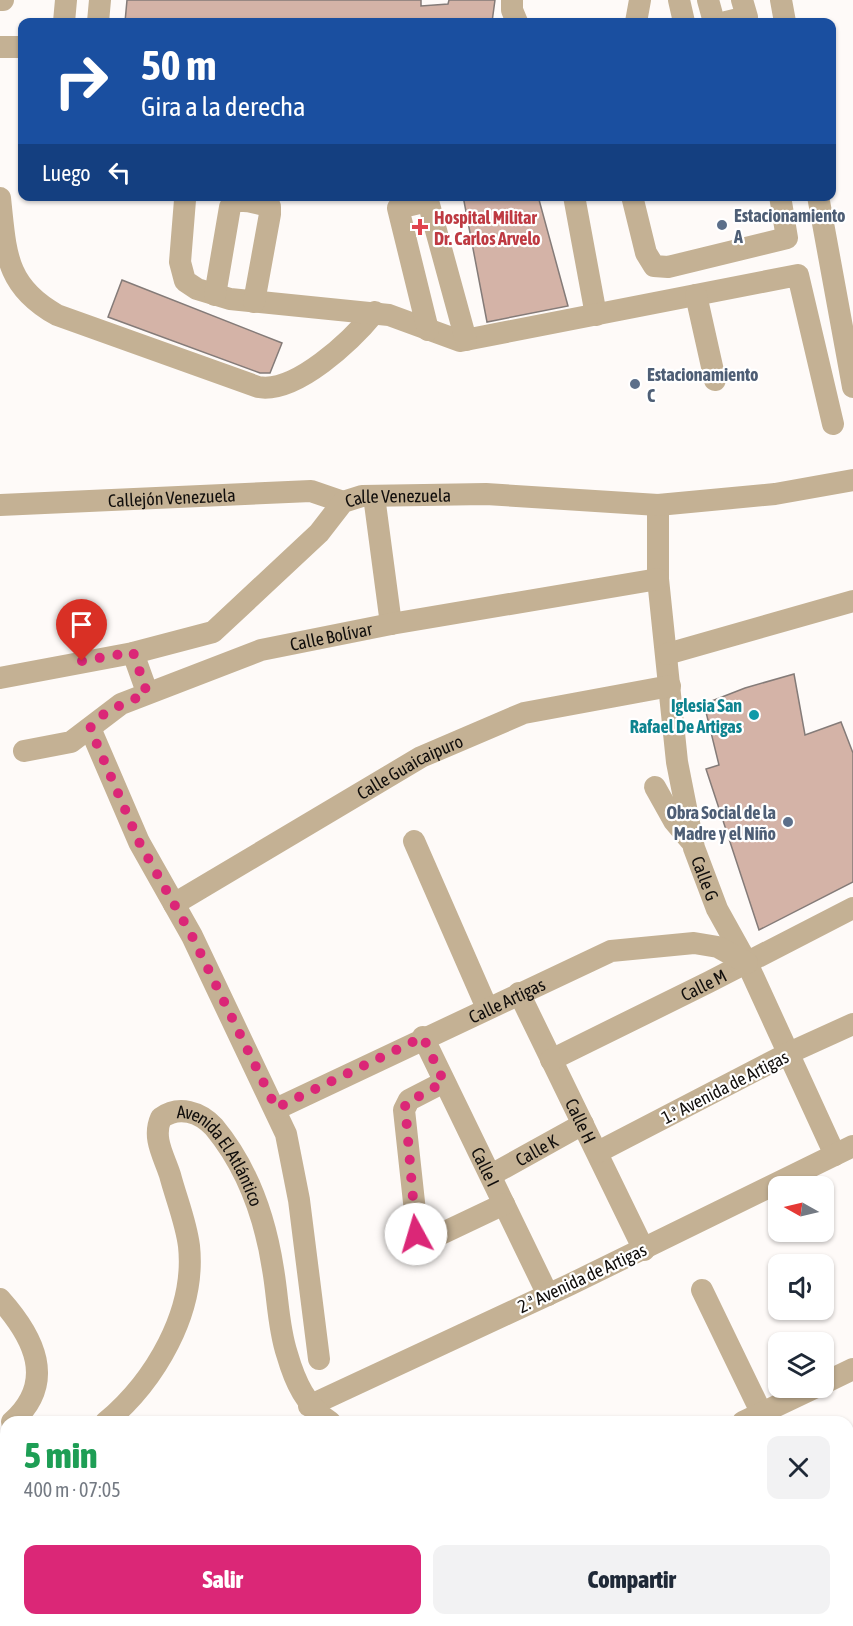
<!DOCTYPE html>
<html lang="es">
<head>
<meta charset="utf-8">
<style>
  :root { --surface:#fff; --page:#f2f2f3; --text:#1f2937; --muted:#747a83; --accent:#db2777 }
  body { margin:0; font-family:"Asap Condensed",sans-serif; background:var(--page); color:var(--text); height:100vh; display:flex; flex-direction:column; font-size:22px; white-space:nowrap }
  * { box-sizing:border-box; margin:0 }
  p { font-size:20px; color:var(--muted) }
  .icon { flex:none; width:33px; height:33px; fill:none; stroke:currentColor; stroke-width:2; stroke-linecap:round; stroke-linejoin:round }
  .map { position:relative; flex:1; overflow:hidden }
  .panel { position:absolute; left:0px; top:1416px; width:854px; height:210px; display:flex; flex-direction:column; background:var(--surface); border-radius:18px 18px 0 0; box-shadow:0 2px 4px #0004 }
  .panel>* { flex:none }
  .banner { position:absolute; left:18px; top:18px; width:818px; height:183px; border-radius:12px; box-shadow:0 2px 4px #0004; background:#1a4fa0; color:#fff; overflow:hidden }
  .needle { width:39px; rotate:278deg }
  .controls { position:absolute; left:768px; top:1176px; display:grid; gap:12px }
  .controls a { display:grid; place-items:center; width:66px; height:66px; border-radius:12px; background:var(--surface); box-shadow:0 2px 4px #0004; font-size:30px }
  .pin { position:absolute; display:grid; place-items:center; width:51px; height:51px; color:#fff; margin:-62px -26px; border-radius:50% 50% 50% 0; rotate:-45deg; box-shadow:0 0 6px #0007 }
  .pin .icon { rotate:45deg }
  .me { position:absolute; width:66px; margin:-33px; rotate:354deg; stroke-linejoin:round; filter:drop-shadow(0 0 4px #0008) }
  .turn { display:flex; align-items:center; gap:21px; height:126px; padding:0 24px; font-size:27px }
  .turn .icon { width:78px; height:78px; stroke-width:2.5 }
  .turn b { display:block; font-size:42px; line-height:51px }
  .then { display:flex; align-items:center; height:57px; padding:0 24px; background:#0003; gap:12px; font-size:22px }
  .round { display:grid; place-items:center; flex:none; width:63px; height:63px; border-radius:12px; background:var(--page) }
  .head { display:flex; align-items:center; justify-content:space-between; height:102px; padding:0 24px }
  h1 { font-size:36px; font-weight:800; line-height:45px; color:#1e9e55 }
  .button { display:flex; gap:12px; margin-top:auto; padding:12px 24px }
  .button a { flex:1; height:69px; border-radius:12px; background:var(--accent); color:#fff; font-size:24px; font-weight:800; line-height:69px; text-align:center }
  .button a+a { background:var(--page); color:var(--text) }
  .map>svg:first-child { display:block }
</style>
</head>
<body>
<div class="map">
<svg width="853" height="1626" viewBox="0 0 853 1626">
  <rect width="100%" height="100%" fill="#fefaf8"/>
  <g fill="#d4b3a7" stroke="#847b78" stroke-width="1.5">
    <path d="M 127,0 L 421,0 L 421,6 L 448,4 L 449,0 L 495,0 L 492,22 L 125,22 Z"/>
    <path d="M 463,196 L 538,196 L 568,306 L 487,322 Z"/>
    <path d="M 122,280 L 282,343 L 270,373 L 260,373 L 108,317 Z"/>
    <path d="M 794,674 L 805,735 L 841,722 L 853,753 L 853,882 L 759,930 L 706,769 L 719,765 L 704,704 L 745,688 Z"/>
  </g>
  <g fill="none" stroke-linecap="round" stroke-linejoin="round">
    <g stroke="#c4b194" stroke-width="22">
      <path d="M 0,0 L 3,0"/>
      <path d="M 512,0 L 512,10 L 517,22"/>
      <path d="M 679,0 L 684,22"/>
      <path d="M 708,0 L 714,22"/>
      <path d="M 781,0 L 785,22"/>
      <path d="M 64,22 L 66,0"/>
      <path d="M 98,22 L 100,0"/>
      <path d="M 636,22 L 640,0"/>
      <path d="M 726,22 L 747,17 L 742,0"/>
      <path d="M 0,47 L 22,47"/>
      <path d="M 574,196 L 596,315"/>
      <path d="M 632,196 L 646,253 L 654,266 L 668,267 L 787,238 L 780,196"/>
      <path d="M 818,196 L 853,387"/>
      <path d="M 0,198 C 6,253 5,286 57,315 L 258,387 C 296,394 352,340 375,312"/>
      <path d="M 185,200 L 180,262 L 185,281 L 197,289 L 230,299 L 389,315 L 460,341 L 798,275 L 833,424"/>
      <path d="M 215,295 L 230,207 L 234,201 C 246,200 259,203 270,207 L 270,214 L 254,302"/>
      <path d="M 696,295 L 715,380"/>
      <path d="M 428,330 L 398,208 L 428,201 L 466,340"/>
      <path d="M 374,496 L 391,624"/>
      <path id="s1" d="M 0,505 L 311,491 L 343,502"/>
      <path id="s2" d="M 658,505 L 658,579 L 677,762 L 694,848 L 717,909 L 747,963 L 835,1155"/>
      <path d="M 133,653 L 147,692"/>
      <path d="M 667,654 L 853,601"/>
      <path id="s3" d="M 0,678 L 133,653 L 213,632 L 319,533 L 343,502 L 362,496 L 486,494 L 658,505 L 775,494 L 853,480"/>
      <path d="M 90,728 L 139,842 L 192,936 L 286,1134 L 299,1200 L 319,1359"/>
      <path id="s4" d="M 24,751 L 71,742 L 121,704 L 261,650 L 391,624 L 658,579"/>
      <path d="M 655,787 L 674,821 L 690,840"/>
      <path d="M 414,841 L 487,1008"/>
      <path id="s5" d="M 174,904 L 421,757 L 524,713 L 670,686"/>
      <path id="s6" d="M 519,993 L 644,1250"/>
      <path id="s7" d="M 423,1037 L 548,1295"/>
      <path id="s8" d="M 551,1060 L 709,982 L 853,908"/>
      <path d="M 444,1082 L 409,1100 L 404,1110 L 418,1239 L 426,1241 L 504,1204"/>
      <path id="s9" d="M 276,1109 L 611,951 L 694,943 L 718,947 L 747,963"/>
      <path d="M 598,1152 L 789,1053 L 853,1024"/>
      <path id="s10" d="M 491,1175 L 583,1124"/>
      <path d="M 702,1290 L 761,1412"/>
      <path d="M 0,1299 C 34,1337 57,1382 12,1422"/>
      <path d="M 824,1383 L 853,1369"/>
      <path d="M 309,1406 L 569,1285 L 853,1146"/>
      <path id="s11" d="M 106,1422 C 155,1381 196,1312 189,1246 C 186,1222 176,1198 170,1175 C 164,1156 152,1138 161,1118 C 179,1105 200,1112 214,1127 C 248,1168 265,1217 273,1269 C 278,1297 278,1327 287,1354 C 295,1382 306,1406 330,1422"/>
      <path d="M 743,1422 L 814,1388"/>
      <path d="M 0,1491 L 6,1487"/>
      <path d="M 0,1549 L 6,1547"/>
      <path d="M 553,1626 L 566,1620"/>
      <path d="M 827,1626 L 835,1620"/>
    </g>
  </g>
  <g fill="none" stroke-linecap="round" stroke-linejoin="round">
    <path stroke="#db2777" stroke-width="10" stroke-dasharray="0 18" d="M 82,661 L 133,652 L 147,693 L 106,712 L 90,728 L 139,842 L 192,936 L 276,1108 L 423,1037 L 444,1082 L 405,1104 L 416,1234"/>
  </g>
  <g fill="#5c6f8a" stroke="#fff" stroke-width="2">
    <circle cx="722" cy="225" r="6"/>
    <circle cx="635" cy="384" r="6"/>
    <circle cx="788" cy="822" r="6"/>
  </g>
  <path fill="#e0444e" stroke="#fff" stroke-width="2" d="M417 218h6v6h6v6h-6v6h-6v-6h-6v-6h6z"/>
  <circle fill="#0f9aa8" stroke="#fff" stroke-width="2" cx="754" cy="715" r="6"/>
  <g text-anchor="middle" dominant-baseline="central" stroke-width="4.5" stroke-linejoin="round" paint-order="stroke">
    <g font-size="18" font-weight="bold" fill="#4e5e75" stroke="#fff" text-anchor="start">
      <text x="734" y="215">Estacionamiento<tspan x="734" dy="21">A</tspan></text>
      <text x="647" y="374">Estacionamiento<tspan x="647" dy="21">C</tspan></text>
      <text x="776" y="812" text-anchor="end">Obra Social de la<tspan x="776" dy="21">Madre y el Niño</tspan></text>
    </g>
    <g font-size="18" font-weight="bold" fill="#be3a42" stroke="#fff" text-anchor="start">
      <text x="434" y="217">Hospital Militar<tspan x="434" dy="21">Dr. Carlos Arvelo</tspan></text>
    </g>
    <g font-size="18" fill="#110e0c" stroke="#fff">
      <text stroke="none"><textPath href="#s1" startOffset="172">Callejón Venezuela</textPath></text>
      <text stroke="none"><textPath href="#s3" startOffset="458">Calle Venezuela</textPath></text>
      <text stroke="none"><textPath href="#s4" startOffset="332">Calle Bolívar</textPath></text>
      <text stroke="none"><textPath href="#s5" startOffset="273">Calle Guaicaipuro</textPath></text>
      <text stroke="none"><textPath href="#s2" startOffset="378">Calle G</textPath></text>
      <text stroke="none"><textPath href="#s8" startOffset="170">Calle M</textPath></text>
      <text stroke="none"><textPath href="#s9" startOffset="255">Calle Artigas</textPath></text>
      <text transform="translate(725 1087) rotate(-27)">1.ª Avenida de Artigas</text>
      <text stroke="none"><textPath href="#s6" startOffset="142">Calle H</textPath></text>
      <text stroke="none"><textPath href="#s10" startOffset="52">Calle K</textPath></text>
      <text stroke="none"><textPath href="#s11" startOffset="418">Avenida El Atlántico</textPath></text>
      <text stroke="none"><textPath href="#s7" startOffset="144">Calle I</textPath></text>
      <text transform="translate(582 1278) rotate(-25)">2.ª Avenida de Artigas</text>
    </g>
    <g font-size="18" font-weight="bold" fill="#0d838f" stroke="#fff" text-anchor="end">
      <text x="742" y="705">Iglesia San<tspan x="742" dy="21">Rafael De Artigas</tspan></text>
    </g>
  </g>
</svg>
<div class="controls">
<a><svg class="needle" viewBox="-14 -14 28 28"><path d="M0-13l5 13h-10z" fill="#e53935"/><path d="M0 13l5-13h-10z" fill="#747a83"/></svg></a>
<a><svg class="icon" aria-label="sound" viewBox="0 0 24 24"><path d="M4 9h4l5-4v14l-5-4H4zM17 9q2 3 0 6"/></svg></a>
<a><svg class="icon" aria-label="layers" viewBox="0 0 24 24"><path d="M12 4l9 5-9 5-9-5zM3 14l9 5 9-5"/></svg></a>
</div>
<div class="pin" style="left:82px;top:661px;background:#d93025"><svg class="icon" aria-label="arrive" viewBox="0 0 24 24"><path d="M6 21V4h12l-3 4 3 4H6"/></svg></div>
<svg class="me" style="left:416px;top:1234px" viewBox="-20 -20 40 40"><circle r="19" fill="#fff"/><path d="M0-13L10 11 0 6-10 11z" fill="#db2777"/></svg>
<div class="banner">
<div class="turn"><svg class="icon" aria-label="right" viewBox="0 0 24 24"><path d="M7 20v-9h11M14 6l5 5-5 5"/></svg><div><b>50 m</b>Gira a la derecha</div></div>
<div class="then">Luego<svg class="icon" aria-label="left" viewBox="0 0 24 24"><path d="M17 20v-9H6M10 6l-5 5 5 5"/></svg></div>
</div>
<section class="panel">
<div class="head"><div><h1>5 min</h1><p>400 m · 07:05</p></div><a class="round"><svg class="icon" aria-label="close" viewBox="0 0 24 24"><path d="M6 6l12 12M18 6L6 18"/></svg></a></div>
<div class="button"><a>Salir</a><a>Compartir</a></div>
</section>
</div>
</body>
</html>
